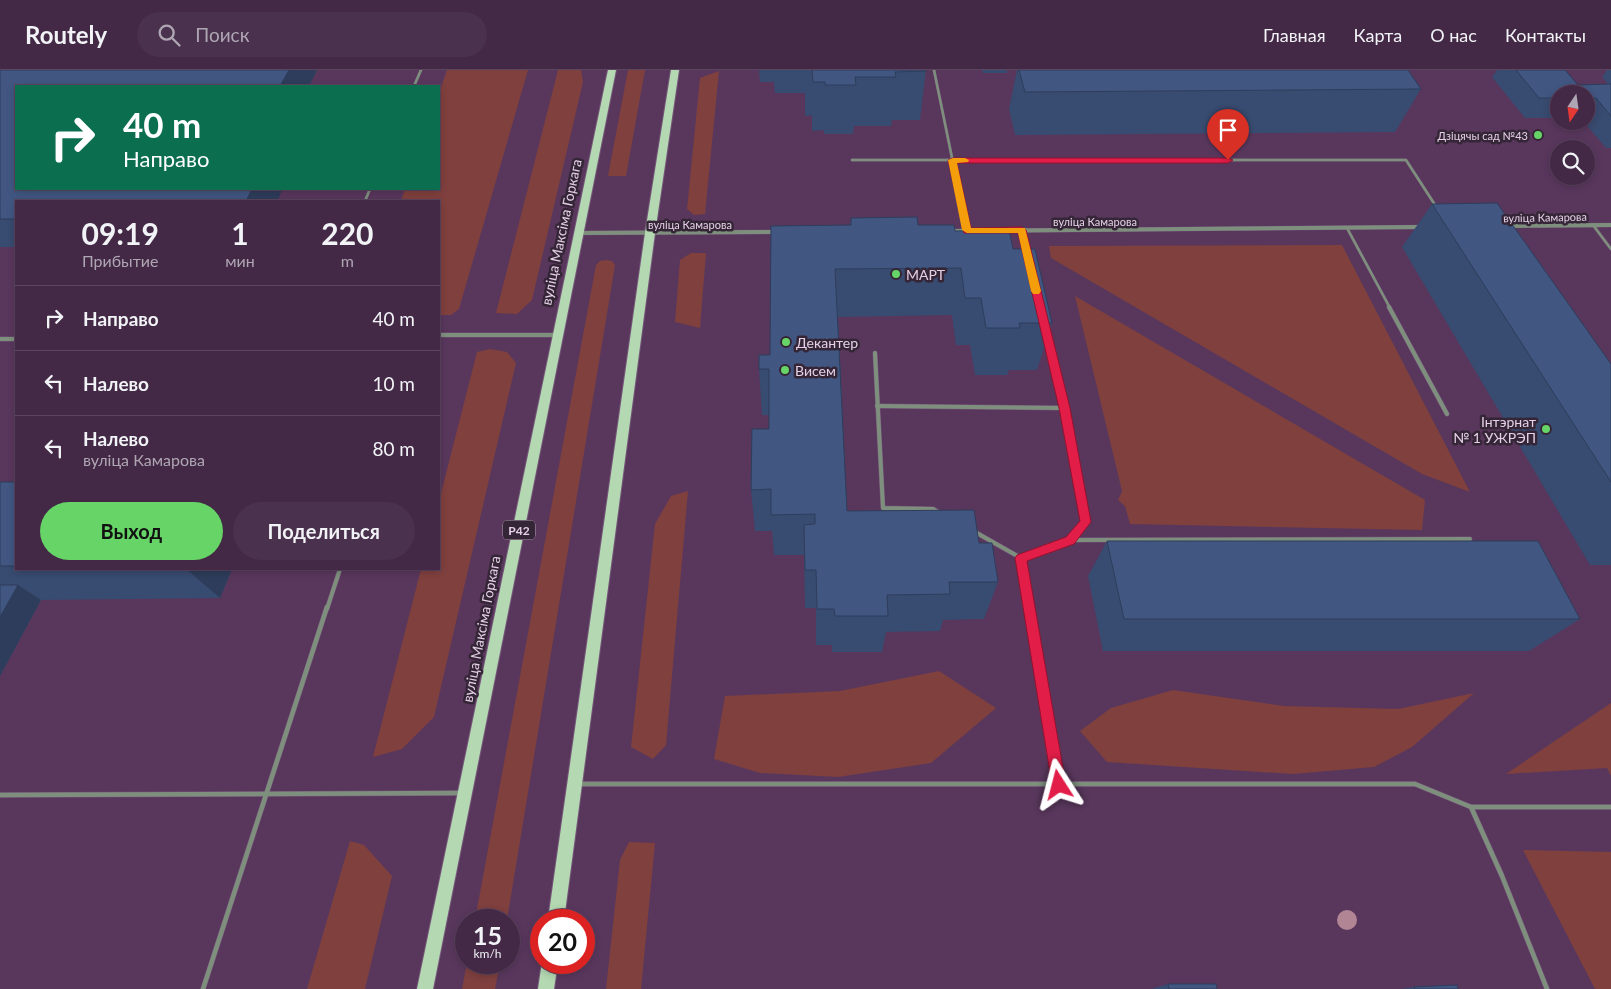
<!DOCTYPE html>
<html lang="ru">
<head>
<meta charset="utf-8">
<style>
  :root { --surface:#432946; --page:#4a314d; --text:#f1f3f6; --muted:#afa6b3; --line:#5b455f; --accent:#66d466 }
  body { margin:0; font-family:Lato,sans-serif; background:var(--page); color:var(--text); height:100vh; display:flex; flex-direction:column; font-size:19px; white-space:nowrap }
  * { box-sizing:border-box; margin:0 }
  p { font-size:16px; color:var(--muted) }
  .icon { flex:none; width:28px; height:28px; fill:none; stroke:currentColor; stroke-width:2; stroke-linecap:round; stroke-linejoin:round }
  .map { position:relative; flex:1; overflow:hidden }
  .details { position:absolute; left:15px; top:130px; width:425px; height:370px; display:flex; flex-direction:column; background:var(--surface); border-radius:0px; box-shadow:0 2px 8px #0003,0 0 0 1px var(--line) }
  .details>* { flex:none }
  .top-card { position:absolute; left:15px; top:15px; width:425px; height:105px; border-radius:0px; box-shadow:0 2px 8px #0003,0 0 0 1px var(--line); background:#0b6e4f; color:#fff; overflow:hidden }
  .needle { width:32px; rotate:193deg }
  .fabs { position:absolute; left:1550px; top:15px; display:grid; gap:10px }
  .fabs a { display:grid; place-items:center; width:45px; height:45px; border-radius:50%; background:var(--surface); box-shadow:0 2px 8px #0003,0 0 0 1px var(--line); font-size:25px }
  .speed { position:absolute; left:455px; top:839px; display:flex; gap:10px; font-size:25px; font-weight:700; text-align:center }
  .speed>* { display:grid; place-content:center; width:65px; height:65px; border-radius:50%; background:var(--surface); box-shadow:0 2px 8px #0003,0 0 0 1px var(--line); line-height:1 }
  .speed small { font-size:12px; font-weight:400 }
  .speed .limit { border:8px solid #d22; background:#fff; color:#111 }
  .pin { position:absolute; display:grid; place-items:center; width:42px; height:42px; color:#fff; margin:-51px -21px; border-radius:50% 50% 50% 0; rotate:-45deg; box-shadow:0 0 5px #0007 }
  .pin .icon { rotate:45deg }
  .me { position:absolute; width:55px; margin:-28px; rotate:351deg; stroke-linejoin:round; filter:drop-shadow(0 0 4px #0008) }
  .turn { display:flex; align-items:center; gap:18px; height:105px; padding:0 25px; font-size:22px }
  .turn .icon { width:65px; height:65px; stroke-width:2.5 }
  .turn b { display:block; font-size:35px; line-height:42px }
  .eta { display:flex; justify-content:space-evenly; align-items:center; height:85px; text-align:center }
  .eta b { font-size:30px; font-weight:700; line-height:35px }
  .primary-button { display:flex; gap:10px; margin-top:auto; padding:10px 25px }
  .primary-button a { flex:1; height:58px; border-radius:30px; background:var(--accent); color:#111; font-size:20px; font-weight:700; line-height:58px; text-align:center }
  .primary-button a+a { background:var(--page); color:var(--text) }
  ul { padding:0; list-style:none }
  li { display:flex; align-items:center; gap:15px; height:65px; padding:0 25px; border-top:1px solid var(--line) }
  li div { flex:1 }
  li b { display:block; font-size:19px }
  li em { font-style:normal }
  header { display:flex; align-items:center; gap:30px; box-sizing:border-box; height:70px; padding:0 25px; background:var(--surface); border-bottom:1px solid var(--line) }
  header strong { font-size:24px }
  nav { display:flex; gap:28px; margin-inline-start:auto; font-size:18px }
  .search { width:350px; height:45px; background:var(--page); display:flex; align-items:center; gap:12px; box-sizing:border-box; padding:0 18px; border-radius:28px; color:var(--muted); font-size:19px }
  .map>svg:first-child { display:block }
</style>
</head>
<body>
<header>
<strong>Routely</strong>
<div class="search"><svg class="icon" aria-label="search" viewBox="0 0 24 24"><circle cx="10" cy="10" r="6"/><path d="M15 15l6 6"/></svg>Поиск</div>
<nav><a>Главная</a><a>Карта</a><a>О нас</a><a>Контакты</a></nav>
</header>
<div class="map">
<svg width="1611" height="919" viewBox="0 0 1611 919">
  <rect width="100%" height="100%" fill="#59375d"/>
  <g fill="#7f403e">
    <path d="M 447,0 L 528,0 L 459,239 L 451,245 L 439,245 L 439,131 L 401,131 L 405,119 L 439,119 L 439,23 Z"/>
    <path d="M 558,0 L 581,0 L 583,12 L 532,230 L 517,244 L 496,243 Z"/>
    <path d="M 628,0 L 645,0 L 626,106 L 608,106 Z"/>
    <path d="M 719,1 L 705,144 L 694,145 L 687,139 L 700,8 Z"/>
    <path d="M 1342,175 L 1470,422 L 1422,404 L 1051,188 L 1049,176 Z"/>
    <path d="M 691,183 L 706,183 L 700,258 L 675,252 L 680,190 Z"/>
    <path d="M 606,190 L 612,191 L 615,195 L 507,850 L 475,850 L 596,195 L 600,191 Z"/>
    <path d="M 1075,226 L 1425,430 L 1422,460 L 1130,454 L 1125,436 L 1118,430 L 1122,421 Z"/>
    <path d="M 490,279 L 507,282 L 516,293 L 434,647 L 402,679 L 373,687 L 421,499 L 439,499 L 439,431 L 477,282 Z"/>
    <path d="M 688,421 L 666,675 L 653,689 L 631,677 L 655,454 L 671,426 Z"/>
    <path d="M 939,601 L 996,638 L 931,693 L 838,707 L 760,703 L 714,689 L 725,626 L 840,621 Z"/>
    <path d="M 1173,620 L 1284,636 L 1398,639 L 1474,623 L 1412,677 L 1374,697 L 1293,704 L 1107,692 L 1080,661 L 1111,638 Z"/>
    <path d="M 1611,633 L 1611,706 L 1607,698 L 1506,704 Z"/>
    <path d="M 350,771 L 364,775 L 392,806 L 365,919 L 307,919 Z"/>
    <path d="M 629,772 L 655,773 L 641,919 L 606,919 L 620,790 Z"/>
    <path d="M 1523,780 L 1611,782 L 1611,919 L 1595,919 Z"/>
    <path d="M 467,893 L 500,893 L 495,919 L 462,919 Z"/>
  </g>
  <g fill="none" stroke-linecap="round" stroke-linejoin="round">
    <g stroke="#755679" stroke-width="3">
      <g id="service-far2">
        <path d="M 934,0 L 967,161"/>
        <path d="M 414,16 L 421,0"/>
        <path d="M 852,90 L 1406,90 L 1437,138"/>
        <path d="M 365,131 L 370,119"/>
        <path d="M 1593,155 L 1611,179"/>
        <path d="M 1347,158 L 1390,238"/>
        <path d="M 1022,160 L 1027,183"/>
      </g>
    </g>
    <g stroke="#755679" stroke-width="5">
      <g id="service-far1">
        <path d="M 1389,237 L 1447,344"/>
        <path d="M 439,265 L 556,265"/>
        <path d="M 0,269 L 16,269"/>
        <path d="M 875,283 L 883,438 L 933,439 L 938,442"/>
        <path d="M 877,336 L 1065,338 L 1046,263"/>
        <path d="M 1065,338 L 1086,452 L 1070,470"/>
        <path d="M 975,462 L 1021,488"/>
        <path d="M 327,539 L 340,499"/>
        <path d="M 1029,539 L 1021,488 L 1070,470 L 1470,469"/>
      </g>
    </g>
    <g stroke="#755679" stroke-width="5.5">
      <g id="service">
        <path d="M 1029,537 L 1059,715"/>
        <path d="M 577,714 L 1415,714 L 1471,737 L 1502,806 L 1547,919"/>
        <path d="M 0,725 L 463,723"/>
        <path d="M 1471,737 L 1611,737"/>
        <path d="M 203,919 L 327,537"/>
      </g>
    </g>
    <g stroke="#755679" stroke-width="4.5">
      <g id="minor">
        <path d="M 1507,156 L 1611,155"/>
        <path d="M 954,161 L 1421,157"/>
        <path d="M 579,163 L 776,162"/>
      </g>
    </g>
    <g stroke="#755679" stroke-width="2">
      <g id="primary">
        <path d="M 608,0 L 616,0 L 433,919 L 417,919 Z"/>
        <path d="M 671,0 L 679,0 L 655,163 L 564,850 L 548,850 L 645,163 Z"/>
        <path d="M 542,892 L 558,892 L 554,919 L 538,919 Z"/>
      </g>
    </g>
    <use href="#service-far2" stroke="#7e907d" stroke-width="2.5"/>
    <use href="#service-far1" stroke="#7e907d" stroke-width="4"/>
    <use href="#service" stroke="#7e907d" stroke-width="4.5"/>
    <use href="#minor" stroke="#7e907d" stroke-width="4"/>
    <use href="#primary" fill="#b4d8b2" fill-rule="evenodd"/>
  </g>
  <circle fill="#b28594" cx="1347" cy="850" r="10"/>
  <g fill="#384b70">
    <path d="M 0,0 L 317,0 L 309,16 L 16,131 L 16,177 L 0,177 Z"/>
    <path d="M 759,0 L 926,0 L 920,50 L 892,50 L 891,56 L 854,56 L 853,64 L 824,64 L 824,60 L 812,61 L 812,45 L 805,46 L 805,23 L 775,23 L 774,12 L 760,12 Z"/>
    <path d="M 982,0 L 1007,0 L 1007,3 L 983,3 Z"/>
    <path d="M 1017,0 L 1408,0 L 1421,19 L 1395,62 L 1015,65 L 1009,39 Z"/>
    <path d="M 1497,0 L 1565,0 L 1578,15 L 1608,14 L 1602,7 L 1607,0 L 1611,0 L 1611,78 L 1606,78 L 1583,51 L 1586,51 L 1586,24 L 1559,24 L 1559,48 L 1525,48 L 1492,7 Z"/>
    <path d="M 1432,134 L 1611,294 L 1611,495 L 1590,495 L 1402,177 Z"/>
    <path d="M 851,148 L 918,155 L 955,161 L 1013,179 L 1052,253 L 1037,300 L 1009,300 L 1007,305 L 975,305 L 970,275 L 956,275 L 952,245 L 838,247 L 847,441 L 979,473 L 998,512 L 984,549 L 943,550 L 940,561 L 886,562 L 882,582 L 832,582 L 832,575 L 816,575 L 816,538 L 805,538 L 804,485 L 774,485 L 772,461 L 755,461 L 751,420 L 769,359 L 769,345 L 762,345 L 759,299 L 770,285 L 850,155 Z"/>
    <path d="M 0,412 L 16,412 L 16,499 L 232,499 L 220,528 L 41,530 L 0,606 Z"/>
    <path d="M 1107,471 L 1580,549 L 1529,581 L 1103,581 L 1088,506 Z"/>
    <path d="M 1168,914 L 1217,919 L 1151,919 Z"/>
    <path d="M 1414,917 L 1458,919 L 1401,919 Z"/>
  </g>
  <g fill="#2e3d5b">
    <path d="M 289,0 L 317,0 L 309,16 L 280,16 Z"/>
    <path d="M 252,119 L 283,119 L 277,131 L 246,131 Z"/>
    <path d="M 186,499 L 232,499 L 220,528 Z"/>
    <path d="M 18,515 L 41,530 L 0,606 L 0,547 Z"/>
  </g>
  <g fill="#415782" stroke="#2e3d5b">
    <path d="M 0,0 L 289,0 L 280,16 L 16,16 L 16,119 L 252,119 L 246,131 L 16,131 L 16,149 L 0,149 Z"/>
    <path d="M 812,0 L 926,0 L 926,1 L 895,2 L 896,7 L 855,7 L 856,15 L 825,15 L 825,12 L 813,12 Z"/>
    <path d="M 1019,0 L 1408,0 L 1421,19 L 1025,22 Z"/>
    <path d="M 1516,0 L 1565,0 L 1578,15 L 1611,14 L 1611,46 L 1596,28 L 1586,28 L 1586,24 L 1559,24 L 1559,28 L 1539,28 Z"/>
    <path d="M 1497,133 L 1611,294 L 1611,412 L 1432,134 Z"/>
    <path d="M 917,147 L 918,155 L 954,155 L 955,161 L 1009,160 L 1013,179 L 1035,179 L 1052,253 L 1019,253 L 1020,258 L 986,258 L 981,228 L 965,228 L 961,198 L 835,199 L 847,441 L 974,440 L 979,473 L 992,473 L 998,512 L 949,512 L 950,524 L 887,525 L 888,546 L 835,546 L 834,539 L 817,539 L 816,500 L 805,500 L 804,455 L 815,454 L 815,444 L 771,445 L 771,419 L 751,420 L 752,359 L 769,359 L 769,299 L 759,299 L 759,285 L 770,285 L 771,156 L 851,155 L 851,148 Z"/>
    <rect x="0" y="412" width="16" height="84"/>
    <path d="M 1107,471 L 1538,471 L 1580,549 L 1124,549 Z"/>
    <path d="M 0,515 L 18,515 L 0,547 Z"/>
    <path d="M 1168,914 L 1216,914 L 1217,919 L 1169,919 Z"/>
    <path d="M 1457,915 L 1458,919 L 1415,919 L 1414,917 Z"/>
  </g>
  <path fill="#e11d48" stroke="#92132f" d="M 953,88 L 1228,88 L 1233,90 L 1228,93 L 957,93 L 971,158 L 1022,157 L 1026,160 L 1070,338 L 1091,452 L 1074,474 L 1027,491 L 1066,715 L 1064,720 L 1059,722 L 1054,720 L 1052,715 L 1015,488 L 1017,485 L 1066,467 L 1080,451 L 1059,338 L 1018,163 L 964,163 L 948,90 Z"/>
  <path fill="#f59e0b" d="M 965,88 L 969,90 L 968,92 L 957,93 L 971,158 L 1025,158 L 1041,221 L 1039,224 L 1033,224 L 1031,221 L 1018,163 L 967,163 L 962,160 L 948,90 L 953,88 Z"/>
  <g fill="#66d466" stroke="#352637" stroke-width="2">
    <circle cx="1538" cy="65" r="5"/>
    <circle cx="896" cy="204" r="5"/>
    <circle cx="786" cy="272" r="5"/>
    <circle cx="785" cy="300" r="5"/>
    <circle cx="1546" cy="359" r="5"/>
  </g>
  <g text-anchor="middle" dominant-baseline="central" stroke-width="5" stroke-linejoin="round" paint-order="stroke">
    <g font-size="11" fill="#e5d0e7" stroke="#352637" text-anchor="end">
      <text x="1528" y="65">Дзіцячы сад №43</text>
    </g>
    <g font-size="11" fill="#e5d0e7" stroke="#352637">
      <text transform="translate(1545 147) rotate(-1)">вуліца Камарова</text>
      <text x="1095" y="151">вуліца Камарова</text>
      <text x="690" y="154">вуліца Камарова</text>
    </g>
    <rect fill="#352637" stroke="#b09db2" stroke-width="1" x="503" y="450.5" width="32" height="19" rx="4"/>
    <g font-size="12" font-weight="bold" fill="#e5d0e7">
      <text x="519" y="460">Р42</text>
    </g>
    <g font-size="14" fill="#e5d0e7" stroke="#352637">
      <text transform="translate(561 162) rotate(-78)">вуліца Максіма Горкага</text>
      <text transform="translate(481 559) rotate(-79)">вуліца Максіма Горкага</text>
    </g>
    <g font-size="14" fill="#e5d0e7" stroke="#352637" text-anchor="start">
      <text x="906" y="204">МАРТ</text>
      <text x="796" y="272">Декантер</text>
      <text x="795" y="300">Висем</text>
      <text x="1536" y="351" text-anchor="end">Інтэрнат<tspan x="1536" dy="16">№ 1 УЖРЭП</tspan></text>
    </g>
  </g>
</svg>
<div class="fabs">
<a><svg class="needle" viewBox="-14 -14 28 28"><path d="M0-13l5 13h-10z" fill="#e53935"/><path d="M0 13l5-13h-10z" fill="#afa6b3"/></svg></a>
<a><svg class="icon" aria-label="search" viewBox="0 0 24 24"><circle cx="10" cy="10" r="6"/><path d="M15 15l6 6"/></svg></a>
</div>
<div class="speed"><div>15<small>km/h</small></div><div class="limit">20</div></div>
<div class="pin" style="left:1228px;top:90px;background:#d93025"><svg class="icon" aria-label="arrive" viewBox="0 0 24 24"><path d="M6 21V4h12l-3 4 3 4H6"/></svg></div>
<svg class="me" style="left:1059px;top:715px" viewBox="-20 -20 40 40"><path d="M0-17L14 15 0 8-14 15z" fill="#e11d48" stroke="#fff" stroke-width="4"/></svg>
<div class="top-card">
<div class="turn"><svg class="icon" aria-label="right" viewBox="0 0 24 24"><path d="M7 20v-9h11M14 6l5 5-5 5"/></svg><div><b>40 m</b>Направо</div></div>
</div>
<section class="details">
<div class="eta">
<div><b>09:19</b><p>Прибытие</p></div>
<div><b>1</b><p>мин</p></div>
<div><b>220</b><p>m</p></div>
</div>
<ul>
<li><svg class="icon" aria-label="right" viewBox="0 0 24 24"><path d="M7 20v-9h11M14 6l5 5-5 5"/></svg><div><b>Направо</b></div><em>40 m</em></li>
<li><svg class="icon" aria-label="left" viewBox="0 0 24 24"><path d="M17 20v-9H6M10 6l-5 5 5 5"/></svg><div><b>Налево</b></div><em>10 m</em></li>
<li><svg class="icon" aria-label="left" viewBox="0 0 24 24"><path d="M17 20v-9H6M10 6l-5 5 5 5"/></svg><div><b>Налево</b><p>вуліца Камарова</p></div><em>80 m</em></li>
</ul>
<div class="primary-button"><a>Выход</a><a>Поделиться</a></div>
</section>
</div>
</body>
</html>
